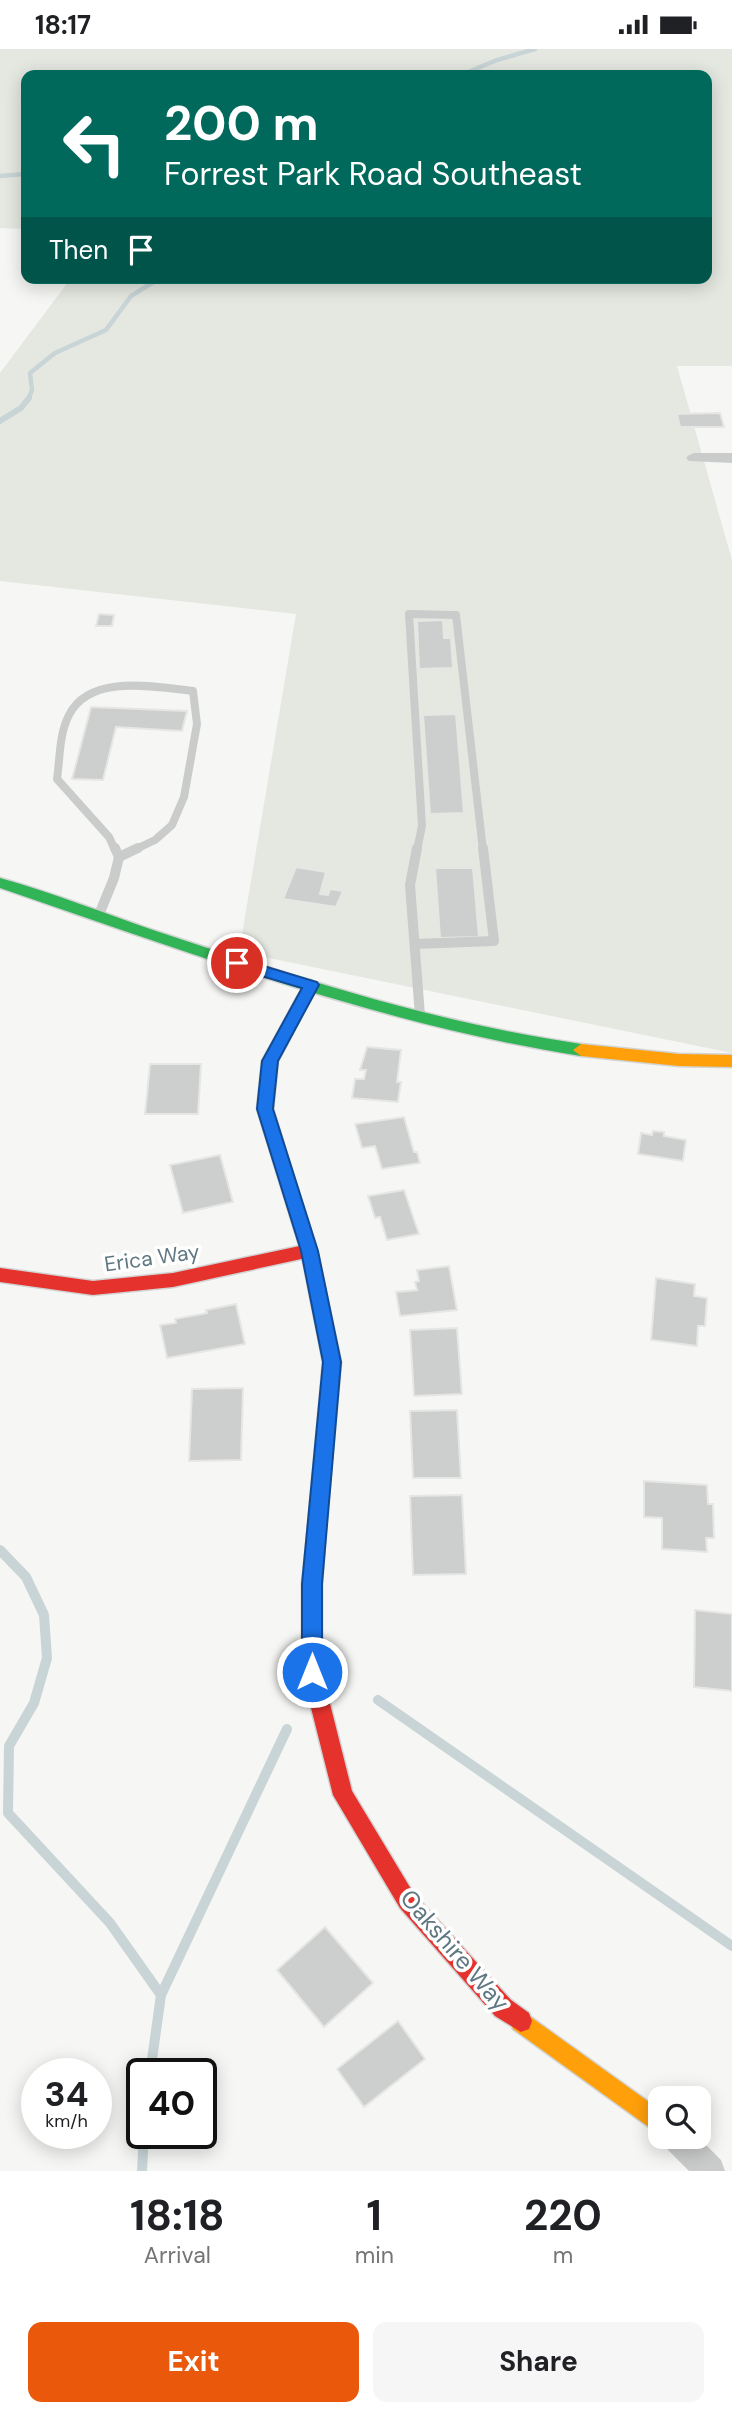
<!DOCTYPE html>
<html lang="en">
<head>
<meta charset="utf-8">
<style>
  :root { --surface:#fff; --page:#f6f6f6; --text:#202124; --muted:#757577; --accent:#ea580c }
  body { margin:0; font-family:"DM Sans",sans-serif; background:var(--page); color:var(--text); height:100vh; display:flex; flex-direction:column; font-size:26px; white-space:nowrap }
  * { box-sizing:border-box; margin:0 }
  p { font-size:23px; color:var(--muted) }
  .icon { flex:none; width:38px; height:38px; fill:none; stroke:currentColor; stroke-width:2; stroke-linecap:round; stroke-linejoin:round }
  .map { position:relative; height:2122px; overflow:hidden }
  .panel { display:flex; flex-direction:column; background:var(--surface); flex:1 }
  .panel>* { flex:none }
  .top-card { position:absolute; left:21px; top:21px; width:691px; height:214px; border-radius:14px; box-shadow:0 4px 18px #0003; background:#00695c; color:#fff; overflow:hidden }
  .buttons { position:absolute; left:648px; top:2037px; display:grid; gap:14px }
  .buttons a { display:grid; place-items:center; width:63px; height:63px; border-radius:14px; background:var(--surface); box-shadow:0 4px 18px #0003; font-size:35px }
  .speed { position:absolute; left:21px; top:2009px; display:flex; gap:14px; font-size:35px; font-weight:700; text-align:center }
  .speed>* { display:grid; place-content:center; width:91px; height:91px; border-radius:50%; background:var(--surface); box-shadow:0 4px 18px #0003; line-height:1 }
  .speed small { font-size:18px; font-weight:400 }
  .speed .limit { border:4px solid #111; border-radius:10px; background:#fff; color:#111 }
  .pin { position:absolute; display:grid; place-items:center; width:60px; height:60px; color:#fff; margin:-30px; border:4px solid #fff; border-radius:50%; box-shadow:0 2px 7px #0007 }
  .me { position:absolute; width:77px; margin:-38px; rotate:0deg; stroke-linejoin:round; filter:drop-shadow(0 0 5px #0008) }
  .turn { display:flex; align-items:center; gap:24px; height:147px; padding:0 28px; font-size:32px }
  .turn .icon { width:91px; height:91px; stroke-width:2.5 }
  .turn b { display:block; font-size:49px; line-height:60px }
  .then { display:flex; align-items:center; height:66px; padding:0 28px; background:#0003; gap:14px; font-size:26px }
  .eta { display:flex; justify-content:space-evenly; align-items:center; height:119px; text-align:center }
  .eta b { font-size:42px; font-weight:700; line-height:49px }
  .action { display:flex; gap:14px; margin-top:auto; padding:14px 28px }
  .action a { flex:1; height:80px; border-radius:14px; background:var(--accent); color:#fff; font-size:28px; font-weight:700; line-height:80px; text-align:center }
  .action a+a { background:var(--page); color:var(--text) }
  .status { display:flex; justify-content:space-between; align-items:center; height:49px; padding:0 35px; background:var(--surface); direction:ltr }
  .status svg { height:19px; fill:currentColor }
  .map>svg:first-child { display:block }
</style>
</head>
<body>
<div class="status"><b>18:17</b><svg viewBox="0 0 49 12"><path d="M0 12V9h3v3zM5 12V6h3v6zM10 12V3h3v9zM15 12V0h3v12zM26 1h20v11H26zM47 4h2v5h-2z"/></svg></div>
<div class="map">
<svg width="732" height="2122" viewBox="0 0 732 2122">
  <rect width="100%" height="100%" fill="#f6f6f4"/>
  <path fill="#e5e8e1" d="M 0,0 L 732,0 L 732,317 L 677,317 L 732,511 L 732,1004 L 239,903 L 296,565 L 0,532 L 0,324 L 71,229 L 707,229 L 707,26 L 26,26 L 26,180 L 0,179 Z"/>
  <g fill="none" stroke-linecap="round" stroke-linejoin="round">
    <g stroke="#c8d4d6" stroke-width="4.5">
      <path d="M 461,26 L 497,11 L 535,0"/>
      <path d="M 0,127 L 26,125"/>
      <path d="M 28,351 L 32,341 L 30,324 L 55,304 L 106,281 L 131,247 L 160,229"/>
    </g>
    <path stroke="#c8d4d6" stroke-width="6" d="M 0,372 L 21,359 L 29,349"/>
    <g stroke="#c8d4d6" stroke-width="10">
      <path d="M 0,1501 L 26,1528 L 44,1566 L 47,1609 L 34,1654 L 9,1697 L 8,1764 L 110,1874 L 161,1946"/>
      <path d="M 378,1651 L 732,1897"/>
      <path d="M 150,2025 L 161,1946 L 287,1680"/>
      <path d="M 142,2122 L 144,2084"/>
    </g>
  </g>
  <g fill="#cdcfcf" stroke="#e6e6e4" stroke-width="2">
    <path d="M 720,364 L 724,378 L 680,378 L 677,365 Z"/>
    <path d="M 99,565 L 114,566 L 112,577 L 96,577 Z"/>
    <path d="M 443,571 L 444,589 L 451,589 L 453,619 L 419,620 L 417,572 Z"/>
    <path d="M 91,658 L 187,662 L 182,682 L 116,678 L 103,731 L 72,730 Z"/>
    <path d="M 456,665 L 464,764 L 430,765 L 423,666 Z"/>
    <path d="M 296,818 L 326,823 L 320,845 L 328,846 L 330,840 L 343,842 L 336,858 L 283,850 Z"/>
    <path d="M 435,819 L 473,819 L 479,888 L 440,889 Z"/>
    <path d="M 367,998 L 401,1001 L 397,1033 L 401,1033 L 398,1053 L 352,1049 L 355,1030 L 364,1030 L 366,1021 L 360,1021 Z"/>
    <path d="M 150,1015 L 201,1015 L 198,1065 L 145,1065 Z"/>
    <path d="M 404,1068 L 414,1103 L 417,1103 L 420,1114 L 382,1120 L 375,1097 L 362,1099 L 355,1075 Z"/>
    <path d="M 653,1082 L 664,1083 L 664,1087 L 686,1091 L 683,1112 L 638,1105 L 641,1084 L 652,1086 Z"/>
    <path d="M 220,1106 L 233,1153 L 183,1164 L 170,1116 Z"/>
    <path d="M 404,1141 L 419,1185 L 387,1191 L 380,1168 L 375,1169 L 368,1147 Z"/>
    <path d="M 449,1217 L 457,1261 L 400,1267 L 396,1243 L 417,1241 L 415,1233 L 419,1232 L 417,1221 Z"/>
    <path d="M 656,1229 L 695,1235 L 694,1247 L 707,1249 L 705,1277 L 698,1277 L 697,1297 L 651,1291 Z"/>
    <path d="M 236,1255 L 245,1295 L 167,1309 L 160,1276 L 176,1274 L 175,1270 L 207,1264 L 206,1261 Z"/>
    <path d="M 457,1279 L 462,1345 L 414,1347 L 410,1281 Z"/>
    <path d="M 243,1339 L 241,1411 L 189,1412 L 192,1340 Z"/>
    <path d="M 457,1361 L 461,1429 L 413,1429 L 410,1362 Z"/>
    <path d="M 644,1432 L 707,1436 L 708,1455 L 713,1455 L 714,1489 L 706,1489 L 707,1503 L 662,1500 L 662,1469 L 644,1468 Z"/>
    <path d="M 462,1446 L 466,1525 L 413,1526 L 410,1447 Z"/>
    <path d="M 695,1561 L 732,1565 L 732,1642 L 694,1638 Z"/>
    <path d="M 325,1878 L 373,1934 L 324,1978 L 277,1921 Z"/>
    <path d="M 398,1972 L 425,2010 L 364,2058 L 337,2020 Z"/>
  </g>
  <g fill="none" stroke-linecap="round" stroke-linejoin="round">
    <g stroke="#d2d4d4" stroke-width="3">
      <path id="fast" d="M 0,829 C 53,844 104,864 156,882 C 295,928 436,974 581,995 L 589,1001 L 581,1007 C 382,976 190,904 0,839 Z"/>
    </g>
    <g stroke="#d2d4d4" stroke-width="3">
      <g id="slow">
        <path d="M 311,931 L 318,936 L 278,1012 L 273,1060 L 317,1202 L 341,1313 L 326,1477 L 324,1483 L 317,1485 L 310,1483 L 308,1477 L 323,1313 L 301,1202 L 257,1060 L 262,1012 L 306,932 Z"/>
        <path d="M 581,995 L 679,1005 L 732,1006 L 732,1018 L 679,1017 L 581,1007 L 573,1001 Z"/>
        <path d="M 521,1961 L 660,2061 L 660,2086 L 513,1980 L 510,1972 L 513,1964 Z"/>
      </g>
    </g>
    <g stroke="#d2d4d4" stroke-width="3">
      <g id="jam">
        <path d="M 309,1195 L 315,1197 L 317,1202 L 315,1207 L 173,1238 L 93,1246 L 0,1233 L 0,1219 L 93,1232 L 173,1224 Z"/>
        <path d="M 317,1469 L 324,1471 L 326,1477 L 322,1535 L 322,1623 L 352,1742 L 414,1845 L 511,1951 L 529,1964 L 532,1972 L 529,1980 L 521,1983 L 495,1967 L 400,1859 L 333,1746 L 302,1623 L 302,1535 L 308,1477 L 310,1471 Z"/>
      </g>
    </g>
    <g stroke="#cacccc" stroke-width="8">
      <path d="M 115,801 L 109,788 L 57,730 C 60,710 59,685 69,666 C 90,624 155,638 193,642 L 197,675 L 184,748 L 172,776 L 155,791 L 134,801"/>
      <path d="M 417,801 L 422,777 L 409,565 L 456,566 L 483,801"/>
    </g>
    <g stroke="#cacccc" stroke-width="10">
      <path d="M 115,799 L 119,808"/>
      <path d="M 417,799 L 410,836 L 420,967"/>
      <path d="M 119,808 L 138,799"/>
      <path d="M 98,868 L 114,829 L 119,808"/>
      <path d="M 415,895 L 494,892 L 483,799"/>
    </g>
    <g fill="#cacccc" fill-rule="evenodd">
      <path d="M 694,404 L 732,404 L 732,414 L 689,412 L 686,409 L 689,406 Z"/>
      <path d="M 662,2088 L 698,2088 L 721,2111 L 725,2122 L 689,2122 L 666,2099 Z"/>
    </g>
    <use href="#fast" fill="#30b455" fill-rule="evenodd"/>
    <use href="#slow" fill="#ff9f0a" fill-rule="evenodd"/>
    <use href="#jam" fill="#e5322d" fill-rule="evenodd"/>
  </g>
  <path fill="#1a73e8" stroke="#114b97" stroke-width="2" d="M 237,909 L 317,933 L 319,936 L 278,1012 L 273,1060 L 318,1202 L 341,1313 L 322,1535 L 322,1623 L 319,1630 L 312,1633 L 305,1630 L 302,1623 L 302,1535 L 323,1313 L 301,1202 L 257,1060 L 262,1012 L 302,939 L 231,918 L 229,914 Z"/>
  <g text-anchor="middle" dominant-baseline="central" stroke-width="7" stroke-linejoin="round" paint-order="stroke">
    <g font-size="21" fill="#5f7781" stroke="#fff">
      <text transform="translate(152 1209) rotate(-8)">Erica Way</text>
    </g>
    <g font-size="24" fill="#5f7781" stroke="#fff">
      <text transform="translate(455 1901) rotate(49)">Oakshire Way</text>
    </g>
  </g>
</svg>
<div class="buttons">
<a><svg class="icon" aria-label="search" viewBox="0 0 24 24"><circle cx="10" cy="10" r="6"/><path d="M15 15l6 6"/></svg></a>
</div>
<div class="speed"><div>34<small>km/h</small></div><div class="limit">40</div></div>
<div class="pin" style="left:237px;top:914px;background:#d93025"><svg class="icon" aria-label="arrive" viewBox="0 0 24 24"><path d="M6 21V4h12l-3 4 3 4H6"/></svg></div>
<svg class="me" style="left:312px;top:1623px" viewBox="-20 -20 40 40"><circle r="17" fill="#1a73e8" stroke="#fff" stroke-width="3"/><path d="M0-11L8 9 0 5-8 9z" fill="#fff"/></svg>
<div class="top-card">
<div class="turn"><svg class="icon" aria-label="left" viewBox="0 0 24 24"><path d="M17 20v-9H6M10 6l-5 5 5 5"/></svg><div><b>200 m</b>Forrest Park Road Southeast</div></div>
<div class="then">Then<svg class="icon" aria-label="arrive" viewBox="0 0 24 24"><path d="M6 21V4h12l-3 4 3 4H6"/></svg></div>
</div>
</div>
<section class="panel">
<div class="eta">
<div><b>18:18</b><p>Arrival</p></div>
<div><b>1</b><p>min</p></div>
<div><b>220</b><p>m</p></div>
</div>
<div class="action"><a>Exit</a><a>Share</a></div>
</section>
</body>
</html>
